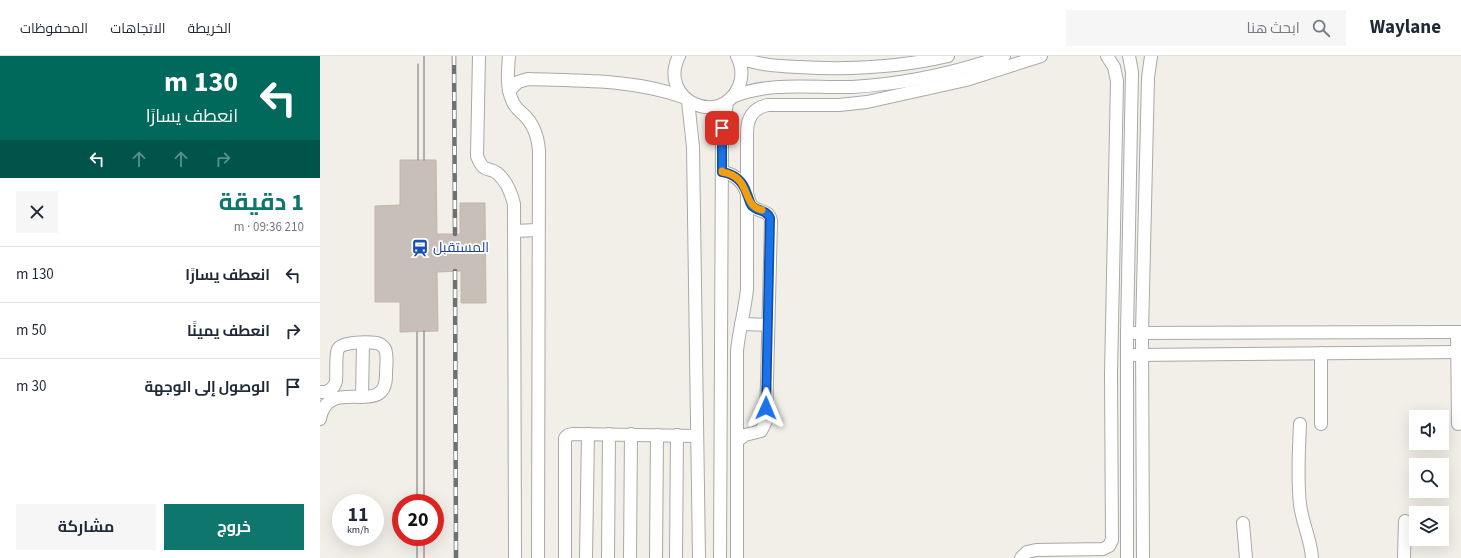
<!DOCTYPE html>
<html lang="ar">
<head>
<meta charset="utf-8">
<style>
  :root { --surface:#fff; --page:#f6f6f7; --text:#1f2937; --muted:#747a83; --line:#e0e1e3; --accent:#0f766e }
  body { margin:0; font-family:"Source Sans 3",Cairo,sans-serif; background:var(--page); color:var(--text); direction:rtl; height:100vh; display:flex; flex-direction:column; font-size:15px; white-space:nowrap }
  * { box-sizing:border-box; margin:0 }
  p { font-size:13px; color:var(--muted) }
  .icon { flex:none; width:22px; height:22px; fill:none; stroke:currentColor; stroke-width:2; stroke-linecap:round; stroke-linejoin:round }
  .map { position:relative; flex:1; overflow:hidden; direction:ltr }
  .details { display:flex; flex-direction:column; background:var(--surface); width:320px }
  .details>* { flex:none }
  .top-card { background:#00695c; color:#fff; overflow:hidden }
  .fabs { position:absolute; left:1089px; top:354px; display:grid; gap:8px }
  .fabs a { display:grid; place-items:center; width:40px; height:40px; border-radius:0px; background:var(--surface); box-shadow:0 4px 16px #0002; font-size:20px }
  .speed { position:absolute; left:12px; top:438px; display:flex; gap:8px; font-size:20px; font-weight:700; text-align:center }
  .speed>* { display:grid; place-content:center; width:52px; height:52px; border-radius:50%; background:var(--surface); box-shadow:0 4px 16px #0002; line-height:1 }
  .speed small { font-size:10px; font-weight:400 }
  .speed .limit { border:6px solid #d22; background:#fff; color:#111 }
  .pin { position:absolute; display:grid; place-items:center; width:34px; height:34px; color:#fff; margin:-17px; border-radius:8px; box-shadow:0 2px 6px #0006 }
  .me { position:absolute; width:44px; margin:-22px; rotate:1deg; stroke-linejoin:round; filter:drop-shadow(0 0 3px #0008) }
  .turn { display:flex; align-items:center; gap:14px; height:84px; padding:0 16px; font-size:18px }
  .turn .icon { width:52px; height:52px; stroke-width:2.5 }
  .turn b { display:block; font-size:28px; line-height:34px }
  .lanes { display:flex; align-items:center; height:38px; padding:0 16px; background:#0003; justify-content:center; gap:20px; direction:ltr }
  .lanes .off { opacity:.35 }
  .round { display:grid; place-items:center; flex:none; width:42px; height:42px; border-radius:0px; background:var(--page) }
  .head { display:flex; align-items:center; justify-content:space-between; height:68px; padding:0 16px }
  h1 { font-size:24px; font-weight:700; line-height:30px; color:var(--accent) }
  .cta { display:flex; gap:8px; margin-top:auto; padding:8px 16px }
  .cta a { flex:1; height:46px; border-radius:0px; background:var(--accent); color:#fff; font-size:16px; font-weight:700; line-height:46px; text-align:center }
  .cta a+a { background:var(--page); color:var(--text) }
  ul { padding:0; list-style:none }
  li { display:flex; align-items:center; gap:12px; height:56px; padding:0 16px; border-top:1px solid var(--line) }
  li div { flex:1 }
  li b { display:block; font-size:15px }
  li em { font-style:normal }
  header { display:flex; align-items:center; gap:24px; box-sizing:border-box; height:56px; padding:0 20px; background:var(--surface); border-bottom:1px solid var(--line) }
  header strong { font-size:19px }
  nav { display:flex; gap:22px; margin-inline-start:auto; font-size:14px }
  .search { width:280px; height:36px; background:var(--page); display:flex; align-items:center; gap:10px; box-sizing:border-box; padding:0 14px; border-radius:0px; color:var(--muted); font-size:15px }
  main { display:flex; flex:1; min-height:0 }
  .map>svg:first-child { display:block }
</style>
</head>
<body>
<header>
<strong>Waylane</strong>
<div class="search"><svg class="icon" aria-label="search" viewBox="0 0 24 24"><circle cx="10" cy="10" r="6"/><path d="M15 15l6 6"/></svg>ابحث هنا</div>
<nav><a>الخريطة</a><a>الاتجاهات</a><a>المحفوظات</a></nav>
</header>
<main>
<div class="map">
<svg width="1141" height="502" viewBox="0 0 1141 502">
  <rect width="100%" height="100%" fill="#f2efe9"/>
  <path fill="#c7bfb8" stroke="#c4b6ab" d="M 80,104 L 116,104 L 117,178 L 140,178 L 140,147 L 165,147 L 166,247 L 141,247 L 141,215 L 117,216 L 118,275 L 80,276 L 80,246 L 55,246 L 55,150 L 80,149 Z"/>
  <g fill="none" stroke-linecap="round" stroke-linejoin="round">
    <g stroke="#a9a9a9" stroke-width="14">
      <g id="minor">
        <path d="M 159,0 L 157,100 C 164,118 167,110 177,117 C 187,125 191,136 194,148 L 195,502"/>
        <path d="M 189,0 C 188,14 186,30 192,44 C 194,50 198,54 203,58 C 214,68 218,81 219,95 L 218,502"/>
        <path d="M 359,0 C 337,44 401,73 419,30 C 423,20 422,10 417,0"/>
        <path d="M 418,1 C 437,9 457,10 478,11 C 529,14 578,12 628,0"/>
        <path d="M 189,35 L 198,26 L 208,23 C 260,25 314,23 363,41"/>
        <path d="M 412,41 C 451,25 491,32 532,31 C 584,28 635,17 684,0"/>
        <path d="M 368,45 L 373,91 L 379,502"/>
        <path d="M 402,116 C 415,118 423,125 427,138 C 429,142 429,147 432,150 C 439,157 449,153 451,165 L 446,365 L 441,375 L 425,379 L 417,385"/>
        <path d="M 194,175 L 218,174"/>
        <path d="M 421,268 L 448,269"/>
        <path d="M 1137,276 L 1138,368"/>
        <path d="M 814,277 L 1141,276"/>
        <path d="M 1001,297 L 1001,368"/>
        <path d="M 814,299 L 1141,296"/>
        <path d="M 0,336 C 8,337 14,333 16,325 C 17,317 15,300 18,293 C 22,285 49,286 57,287 C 61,288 63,290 65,293 C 68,300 66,310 66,318 C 67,365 8,317 0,363"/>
        <path d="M 42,341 L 43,287"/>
        <path d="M 980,368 C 979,394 977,422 980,448 C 982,467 991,483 992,502"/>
        <path d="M 923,467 L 926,502"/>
        <path d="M 245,502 L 245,382 L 248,379 L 253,378 L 377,380"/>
        <path d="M 266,502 L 268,378"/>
        <path d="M 288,502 L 289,378"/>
        <path d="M 310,502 L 311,378"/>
        <path d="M 336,502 L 337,379"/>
        <path d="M 356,502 L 357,379"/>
        <path d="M 400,502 L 402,82 L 407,46"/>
        <path d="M 417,502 L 417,295 C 419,274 425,254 427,233 L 427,77 C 427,62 433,52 448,49 L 519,49 L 547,46 L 646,24 L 721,0"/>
        <path d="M 701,502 L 707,496 L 716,494 L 783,493 L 789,490 L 792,484 L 791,318 L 797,25 L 794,11 L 787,0"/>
        <path d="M 807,502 L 807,277 L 812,16 L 809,0"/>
        <path d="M 823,502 L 822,277 L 828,22 L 831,0"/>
        <path d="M 1084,502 L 1085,465"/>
      </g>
    </g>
    <use href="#minor" stroke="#fff" stroke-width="12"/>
    <g stroke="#707070" stroke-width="1">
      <path d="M 98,104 L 98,8"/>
      <path d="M 104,104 L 104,0"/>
      <path d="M 104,275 L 104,447"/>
      <path d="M 97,276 L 97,447"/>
      <path d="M 97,481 L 97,502"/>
      <path d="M 104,481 L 104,502"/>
    </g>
    <g stroke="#707070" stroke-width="4.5">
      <g id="rail">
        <path d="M 134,0 L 135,178"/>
        <path d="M 135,215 L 136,502"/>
      </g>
    </g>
    <use href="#rail" stroke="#fff" stroke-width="3" stroke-dasharray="9" stroke-linecap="butt"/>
  </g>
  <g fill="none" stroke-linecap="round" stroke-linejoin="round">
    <g stroke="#114b97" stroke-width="10">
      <path id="route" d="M 402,72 L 402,116 C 415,118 423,125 427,138 C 429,142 429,146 432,150 C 438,156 446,153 450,162 L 446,352"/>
    </g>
    <use href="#route" stroke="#1a73e8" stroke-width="7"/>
    <path stroke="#f59e0b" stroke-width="7" d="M 402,115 L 402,116 C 433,121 420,149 442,154"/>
  </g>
  <defs>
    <g id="station-bare" transform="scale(1.38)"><path d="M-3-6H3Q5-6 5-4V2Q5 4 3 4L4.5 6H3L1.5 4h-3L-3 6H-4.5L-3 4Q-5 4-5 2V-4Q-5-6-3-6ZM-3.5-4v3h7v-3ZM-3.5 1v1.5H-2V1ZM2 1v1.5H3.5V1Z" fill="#1a4fb4" stroke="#fff" stroke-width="2.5" paint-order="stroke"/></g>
  </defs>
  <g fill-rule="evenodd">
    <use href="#station-bare" x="100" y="192"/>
  </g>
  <g text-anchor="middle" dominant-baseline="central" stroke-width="3.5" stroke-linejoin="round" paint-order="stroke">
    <g font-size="14" fill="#164399" stroke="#fff" text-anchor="start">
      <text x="113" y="192">المستقبل</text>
    </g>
  </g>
</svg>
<div class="fabs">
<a><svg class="icon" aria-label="sound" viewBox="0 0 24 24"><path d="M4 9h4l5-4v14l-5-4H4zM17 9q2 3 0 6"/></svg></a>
<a><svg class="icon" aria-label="search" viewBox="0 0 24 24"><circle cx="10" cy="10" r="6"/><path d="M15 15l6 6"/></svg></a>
<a><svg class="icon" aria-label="layers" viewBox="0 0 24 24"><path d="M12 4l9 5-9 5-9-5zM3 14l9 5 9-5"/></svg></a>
</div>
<div class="speed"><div>11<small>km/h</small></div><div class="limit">20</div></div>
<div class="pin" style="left:402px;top:72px;background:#d93025"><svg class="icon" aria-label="arrive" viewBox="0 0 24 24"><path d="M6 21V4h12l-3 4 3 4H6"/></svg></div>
<svg class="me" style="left:446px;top:352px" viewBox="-20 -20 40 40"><path d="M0-17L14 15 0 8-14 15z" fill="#1a73e8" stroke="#fff" stroke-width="4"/></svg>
</div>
<section class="details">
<div class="top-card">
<div class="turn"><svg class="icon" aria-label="left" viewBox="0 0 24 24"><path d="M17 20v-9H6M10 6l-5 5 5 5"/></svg><div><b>130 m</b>انعطف يسارًا</div></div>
<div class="lanes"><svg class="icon" aria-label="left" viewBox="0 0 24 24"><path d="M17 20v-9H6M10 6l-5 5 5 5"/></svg><svg class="icon off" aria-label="ahead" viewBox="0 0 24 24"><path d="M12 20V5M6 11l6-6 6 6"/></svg><svg class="icon off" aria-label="ahead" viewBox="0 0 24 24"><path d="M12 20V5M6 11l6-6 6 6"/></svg><svg class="icon off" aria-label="right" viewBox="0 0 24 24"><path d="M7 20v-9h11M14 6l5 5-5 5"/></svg></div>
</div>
<div class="head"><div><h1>1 دقيقة</h1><p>210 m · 09:36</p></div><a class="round"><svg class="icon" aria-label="close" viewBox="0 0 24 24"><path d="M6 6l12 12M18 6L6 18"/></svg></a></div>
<ul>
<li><svg class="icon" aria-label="left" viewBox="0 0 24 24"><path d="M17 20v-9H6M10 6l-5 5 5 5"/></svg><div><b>انعطف يسارًا</b></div><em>130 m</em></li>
<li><svg class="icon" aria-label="right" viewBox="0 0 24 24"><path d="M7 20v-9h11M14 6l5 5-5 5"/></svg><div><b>انعطف يمينًا</b></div><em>50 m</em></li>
<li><svg class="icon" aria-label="arrive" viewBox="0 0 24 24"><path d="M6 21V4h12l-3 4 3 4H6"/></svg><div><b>الوصول إلى الوجهة</b></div><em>30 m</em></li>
</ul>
<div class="cta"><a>خروج</a><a>مشاركة</a></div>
</section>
</main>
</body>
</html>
